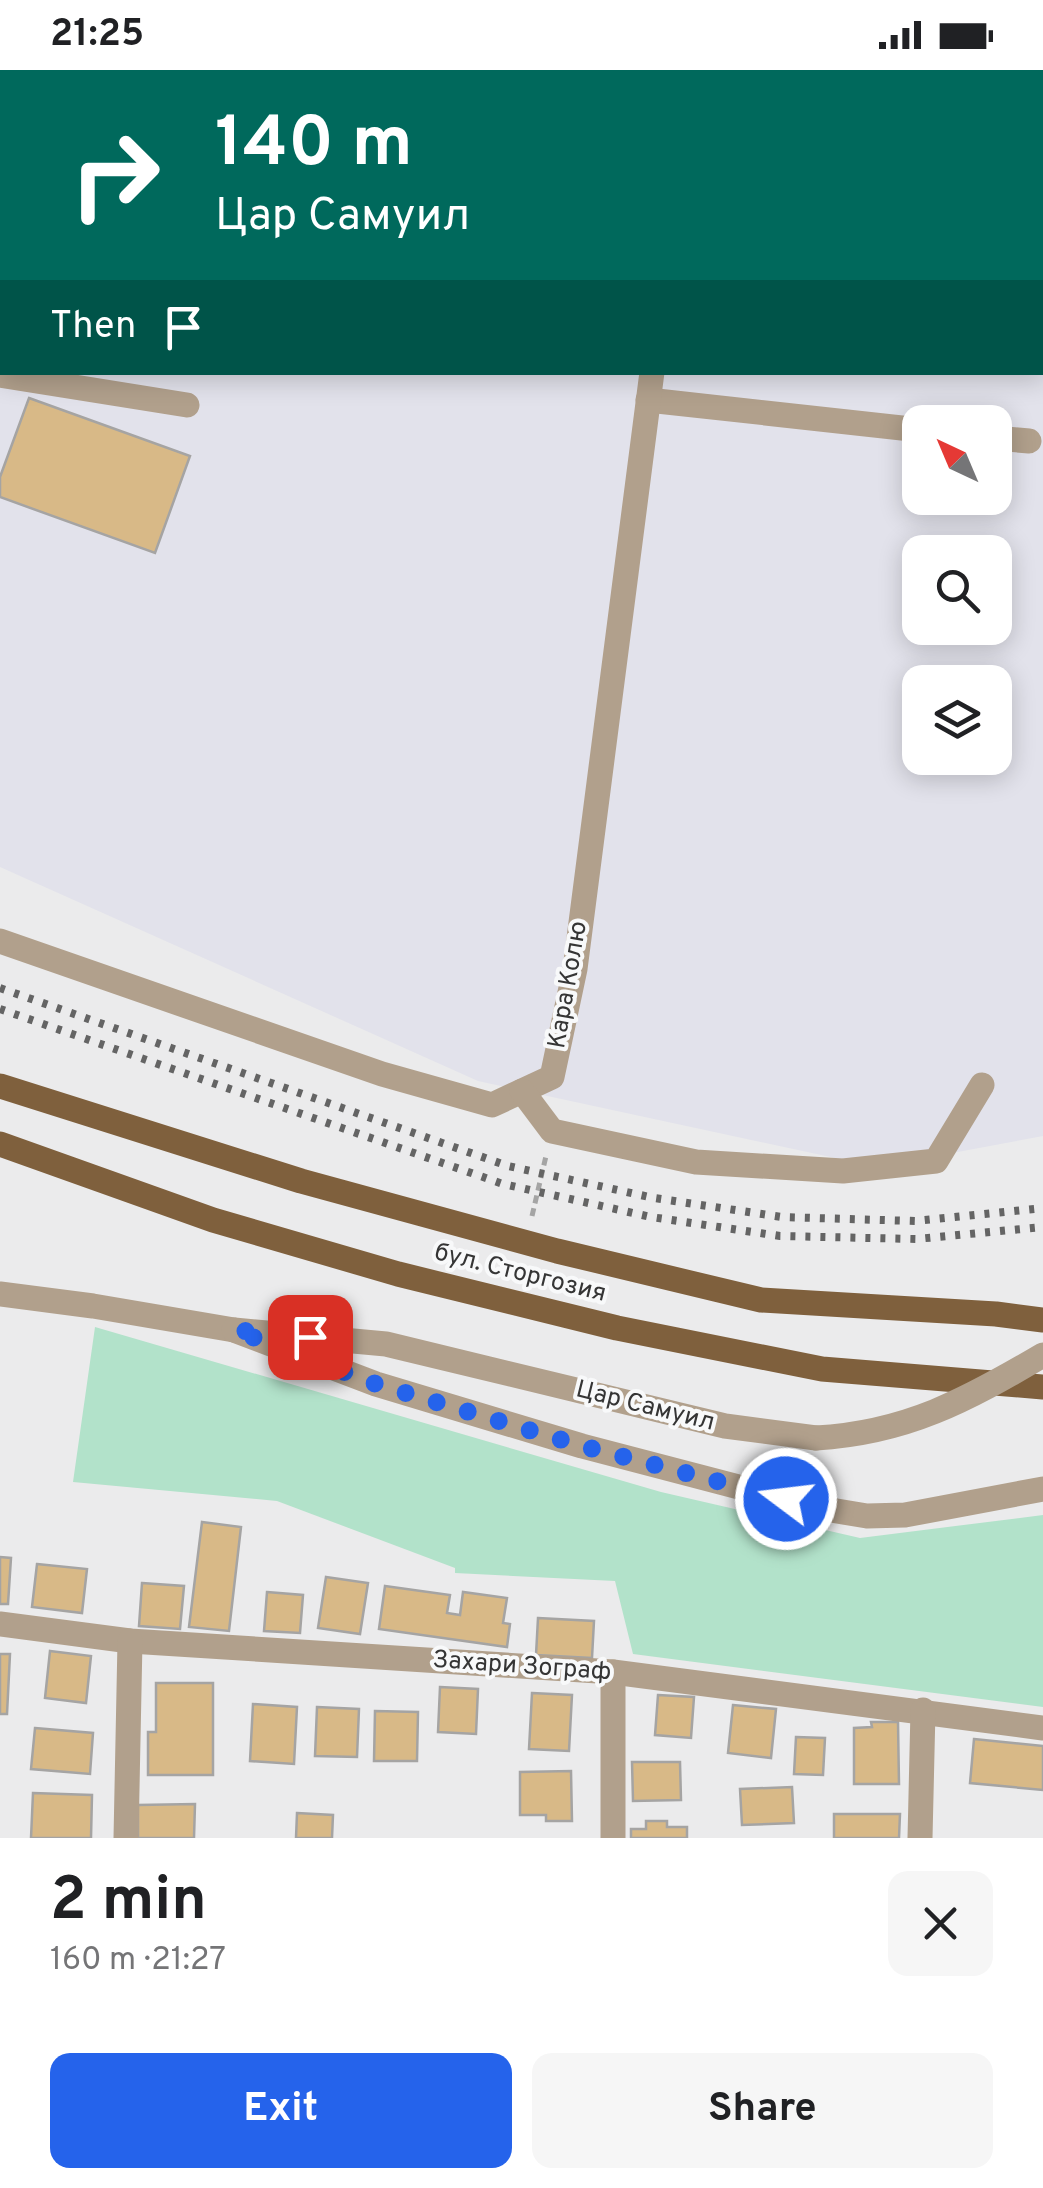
<!DOCTYPE html>
<html lang="en">
<head>
<meta charset="utf-8">
<style>
  :root { --surface:#fff; --page:#f6f6f6; --text:#202124; --muted:#757577; --accent:#2563eb }
  body { margin:0; font-family:Overpass,sans-serif; background:var(--page); color:var(--text); height:100vh; display:flex; flex-direction:column; font-size:38px; white-space:nowrap }
  * { box-sizing:border-box; margin:0 }
  p { font-size:32px; color:var(--muted) }
  .icon { flex:none; width:55px; height:55px; fill:none; stroke:currentColor; stroke-width:2; stroke-linecap:round; stroke-linejoin:round }
  .map { position:relative; height:1768px; overflow:hidden }
  .details { display:flex; flex-direction:column; background:var(--surface); flex:1 }
  .details>* { flex:none }
  .banner { position:absolute; left:0px; top:0px; width:1045px; height:305px; box-shadow:0 5px 25px #0003; background:#00695c; color:#fff; overflow:hidden }
  .needle { width:65px; rotate:316deg }
  .fabs { position:absolute; left:902px; top:335px; display:grid; gap:20px }
  .fabs a { display:grid; place-items:center; width:110px; height:110px; border-radius:20px; background:var(--surface); box-shadow:0 5px 25px #0003; font-size:50px }
  .pin { position:absolute; display:grid; place-items:center; width:85px; height:85px; color:#fff; margin:-42px; border-radius:20px; box-shadow:0 5px 15px #0006 }
  .me { position:absolute; width:110px; margin:-55px; rotate:285deg; stroke-linejoin:round; filter:drop-shadow(0 0 8px #0008) }
  .turn { display:flex; align-items:center; gap:35px; height:210px; padding:0 50px; font-size:45px }
  .turn .icon { width:130px; height:130px; stroke-width:2.5 }
  .turn b { display:block; font-size:70px; line-height:85px }
  .then { display:flex; align-items:center; height:95px; padding:0 50px; background:#0003; gap:20px; font-size:38px }
  .round { display:grid; place-items:center; flex:none; width:105px; height:105px; border-radius:20px; background:var(--page) }
  .overview { display:flex; align-items:center; justify-content:space-between; height:170px; padding:0 50px }
  h1 { font-size:60px; font-weight:700; line-height:75px }
  .button { display:flex; gap:20px; margin-top:auto; padding:20px 50px }
  .button a { flex:1; height:115px; border-radius:20px; background:var(--accent); color:#fff; font-size:40px; font-weight:700; line-height:115px; text-align:center }
  .button a+a { background:var(--page); color:var(--text) }
  .status { display:flex; justify-content:space-between; align-items:center; height:70px; padding:0 50px; background:var(--surface); direction:ltr }
  .status svg { height:28px; fill:currentColor }
  .map>svg:first-child { display:block }
</style>
</head>
<body>
<div class="status"><b>21:25</b><svg viewBox="0 0 49 12"><path d="M0 12V9h3v3zM5 12V6h3v6zM10 12V3h3v9zM15 12V0h3v12zM26 1h20v11H26zM47 4h2v5h-2z"/></svg></div>
<div class="map">
<svg width="1043" height="1768" viewBox="0 0 1043 1768">
  <rect width="100%" height="100%" fill="#ebebec"/>
  <path fill="#e2e2eb" fill-rule="evenodd" d="M 0,0 L 1043,0 L 1043,1066 L 877,1097 L 478,1011 L 0,797 ZM 2,2 L 1042,2 L 1042,302 L 2,302 ZM 920,352 L 995,352 L 995,428 L 920,428 ZM 920,482 L 995,482 L 995,558 L 920,558 ZM 920,612 L 995,612 L 995,688 L 920,688 Z"/>
  <path fill="#b2e2ca" d="M 95,1257 L 661,1422 L 860,1468 L 1043,1445 L 1043,1637 L 633,1584 L 615,1511 L 455,1503 L 455,1498 L 277,1431 L 73,1412 Z"/>
  <g fill="#d8b987" stroke="#a5a4a3" stroke-width="2.5">
    <path d="M 29,328 L 190,386 L 155,483 L 0,427 L 0,407 Z"/>
    <path d="M 202,1452 L 241,1457 L 229,1561 L 189,1557 Z"/>
    <path d="M 0,1487 L 11,1488 L 8,1534 L 0,1534 Z"/>
    <path d="M 37,1494 L 87,1499 L 82,1543 L 32,1537 Z"/>
    <path d="M 326,1507 L 368,1513 L 360,1564 L 318,1558 Z"/>
    <path d="M 142,1513 L 184,1516 L 180,1559 L 139,1556 Z"/>
    <path d="M 385,1516 L 450,1525 L 447,1543 L 460,1545 L 463,1522 L 507,1528 L 503,1553 L 510,1554 L 507,1577 L 379,1559 Z"/>
    <path d="M 267,1522 L 303,1525 L 300,1563 L 264,1561 Z"/>
    <path d="M 538,1548 L 594,1551 L 592,1588 L 536,1585 Z"/>
    <path d="M 50,1581 L 91,1586 L 86,1633 L 45,1628 Z"/>
    <path d="M 0,1584 L 10,1584 L 7,1644 L 0,1644 Z"/>
    <path d="M 156,1613 L 213,1613 L 213,1705 L 148,1705 L 148,1662 L 156,1662 Z"/>
    <path d="M 440,1617 L 478,1619 L 476,1664 L 438,1662 Z"/>
    <path d="M 532,1623 L 572,1625 L 569,1681 L 529,1679 Z"/>
    <path d="M 658,1625 L 694,1627 L 691,1668 L 655,1665 Z"/>
    <path d="M 253,1634 L 297,1637 L 294,1694 L 250,1691 Z"/>
    <path d="M 733,1635 L 776,1639 L 771,1688 L 728,1683 Z"/>
    <path d="M 317,1637 L 359,1639 L 357,1687 L 315,1686 Z"/>
    <path d="M 375,1641 L 418,1642 L 417,1691 L 374,1691 Z"/>
    <path d="M 871,1652 L 898,1652 L 899,1714 L 854,1714 L 854,1658 L 872,1657 Z"/>
    <path d="M 35,1658 L 93,1663 L 90,1704 L 31,1699 Z"/>
    <path d="M 796,1667 L 825,1668 L 823,1705 L 794,1704 Z"/>
    <path d="M 974,1669 L 1043,1676 L 1043,1720 L 970,1713 Z"/>
    <path d="M 632,1692 L 680,1692 L 681,1730 L 633,1731 Z"/>
    <path d="M 571,1701 L 572,1751 L 546,1751 L 546,1745 L 520,1745 L 520,1702 Z"/>
    <path d="M 792,1717 L 794,1753 L 742,1755 L 740,1719 Z"/>
    <path d="M 33,1723 L 92,1725 L 91,1768 L 31,1768 Z"/>
    <path d="M 195,1734 L 194,1768 L 138,1768 L 138,1735 Z"/>
    <path d="M 297,1743 L 333,1745 L 332,1768 L 296,1768 Z"/>
    <path d="M 834,1744 L 900,1744 L 899,1768 L 834,1768 Z"/>
    <path d="M 646,1751 L 667,1751 L 667,1757 L 687,1757 L 687,1768 L 631,1768 L 631,1759 L 646,1759 Z"/>
  </g>
  <g fill="none" stroke-linecap="round" stroke-linejoin="round">
    <path stroke="#a4a4a4" stroke-width="5" stroke-dasharray="8 5" stroke-linecap="butt" d="M 532,1146 L 546,1086"/>
    <g stroke="#b1a08c" stroke-width="25">
      <path d="M 184,2 L 187,0"/>
      <path d="M 691,2 L 691,0"/>
      <path d="M 0,144 L 2,142"/>
      <path d="M 0,305 L 187,335"/>
      <path d="M 648,330 L 920,360"/>
      <path d="M 995,368 L 1029,371"/>
      <path d="M 0,871 L 382,1004 L 492,1035 L 552,1007 L 575,899 L 652,302"/>
      <path d="M 522,1021 L 552,1061 L 696,1092 L 843,1101 L 936,1091 L 982,1015"/>
      <path d="M 0,1224 L 93,1236 L 234,1260 L 386,1274 L 725,1356 L 816,1368"/>
      <path d="M 234,1260 L 376,1314 L 582,1376 L 819,1438 L 867,1446 L 905,1445 L 1043,1419"/>
      <path d="M 0,1554 L 130,1571 L 613,1602 L 1043,1658"/>
      <path d="M 613,1602 L 613,1768"/>
      <path d="M 126,1768 L 130,1571"/>
      <path d="M 920,1768 L 923,1640"/>
    </g>
    <g stroke="#7f603d" stroke-width="25">
      <path d="M 0,1016 L 301,1111 L 557,1181 L 761,1230 L 996,1244 L 1043,1250"/>
      <path d="M 0,1074 L 213,1150 L 398,1204 L 617,1258 L 822,1299 L 1043,1317"/>
    </g>
    <g stroke="#646464" stroke-width="8" stroke-dasharray="5 10" stroke-linecap="butt">
      <path d="M 0,918 L 508,1096 L 654,1128 L 782,1147 L 915,1151 L 1043,1138"/>
      <path d="M 0,939 L 503,1114 L 651,1147 L 780,1166 L 916,1169 L 1043,1157"/>
    </g>
    <path stroke="#b1a08c" stroke-width="25" d="M 816,1368 C 906,1363 967,1330 1043,1285"/>
  </g>
  <g fill="none" stroke-linecap="round" stroke-linejoin="round">
    <path stroke="#2563eb" stroke-width="18" stroke-dasharray="0 32.4" d="M 310,1267 L 234,1260 L 376,1314 L 582,1376 L 786,1429"/>
  </g>
  <g text-anchor="middle" dominant-baseline="central" stroke-width="8" stroke-linejoin="round" paint-order="stroke">
    <g font-size="25" fill="#353535" stroke="#f8f9fa">
      <text transform="translate(569 915) rotate(-80)">Кара Колю</text>
      <text transform="translate(520 1204) rotate(14)">бул. Сторгозия</text>
      <text transform="translate(645 1337) rotate(14)">Цар Самуил</text>
      <text transform="translate(522 1597) rotate(4)">Захари Зограф</text>
    </g>
  </g>
</svg>
<div class="fabs">
<a><svg class="needle" viewBox="-14 -14 28 28"><path d="M0-13l5 13h-10z" fill="#e53935"/><path d="M0 13l5-13h-10z" fill="#757577"/></svg></a>
<a><svg class="icon" aria-label="search" viewBox="0 0 24 24"><circle cx="10" cy="10" r="6"/><path d="M15 15l6 6"/></svg></a>
<a><svg class="icon" aria-label="layers" viewBox="0 0 24 24"><path d="M12 4l9 5-9 5-9-5zM3 14l9 5 9-5"/></svg></a>
</div>
<div class="pin" style="left:310px;top:1267px;background:#d93025"><svg class="icon" aria-label="arrive" viewBox="0 0 24 24"><path d="M6 21V4h12l-3 4 3 4H6"/></svg></div>
<svg class="me" style="left:786px;top:1429px" viewBox="-20 -20 40 40"><circle r="17" fill="#2563eb" stroke="#fff" stroke-width="3"/><path d="M0-11L8 9 0 5-8 9z" fill="#fff"/></svg>
<div class="banner">
<div class="turn"><svg class="icon" aria-label="right" viewBox="0 0 24 24"><path d="M7 20v-9h11M14 6l5 5-5 5"/></svg><div><b>140 m</b>Цар Самуил</div></div>
<div class="then">Then<svg class="icon" aria-label="arrive" viewBox="0 0 24 24"><path d="M6 21V4h12l-3 4 3 4H6"/></svg></div>
</div>
</div>
<section class="details">
<div class="overview"><div><h1>2 min</h1><p>160 m · 21:27</p></div><a class="round"><svg class="icon" aria-label="close" viewBox="0 0 24 24"><path d="M6 6l12 12M18 6L6 18"/></svg></a></div>
<div class="button"><a>Exit</a><a>Share</a></div>
</section>
</body>
</html>
